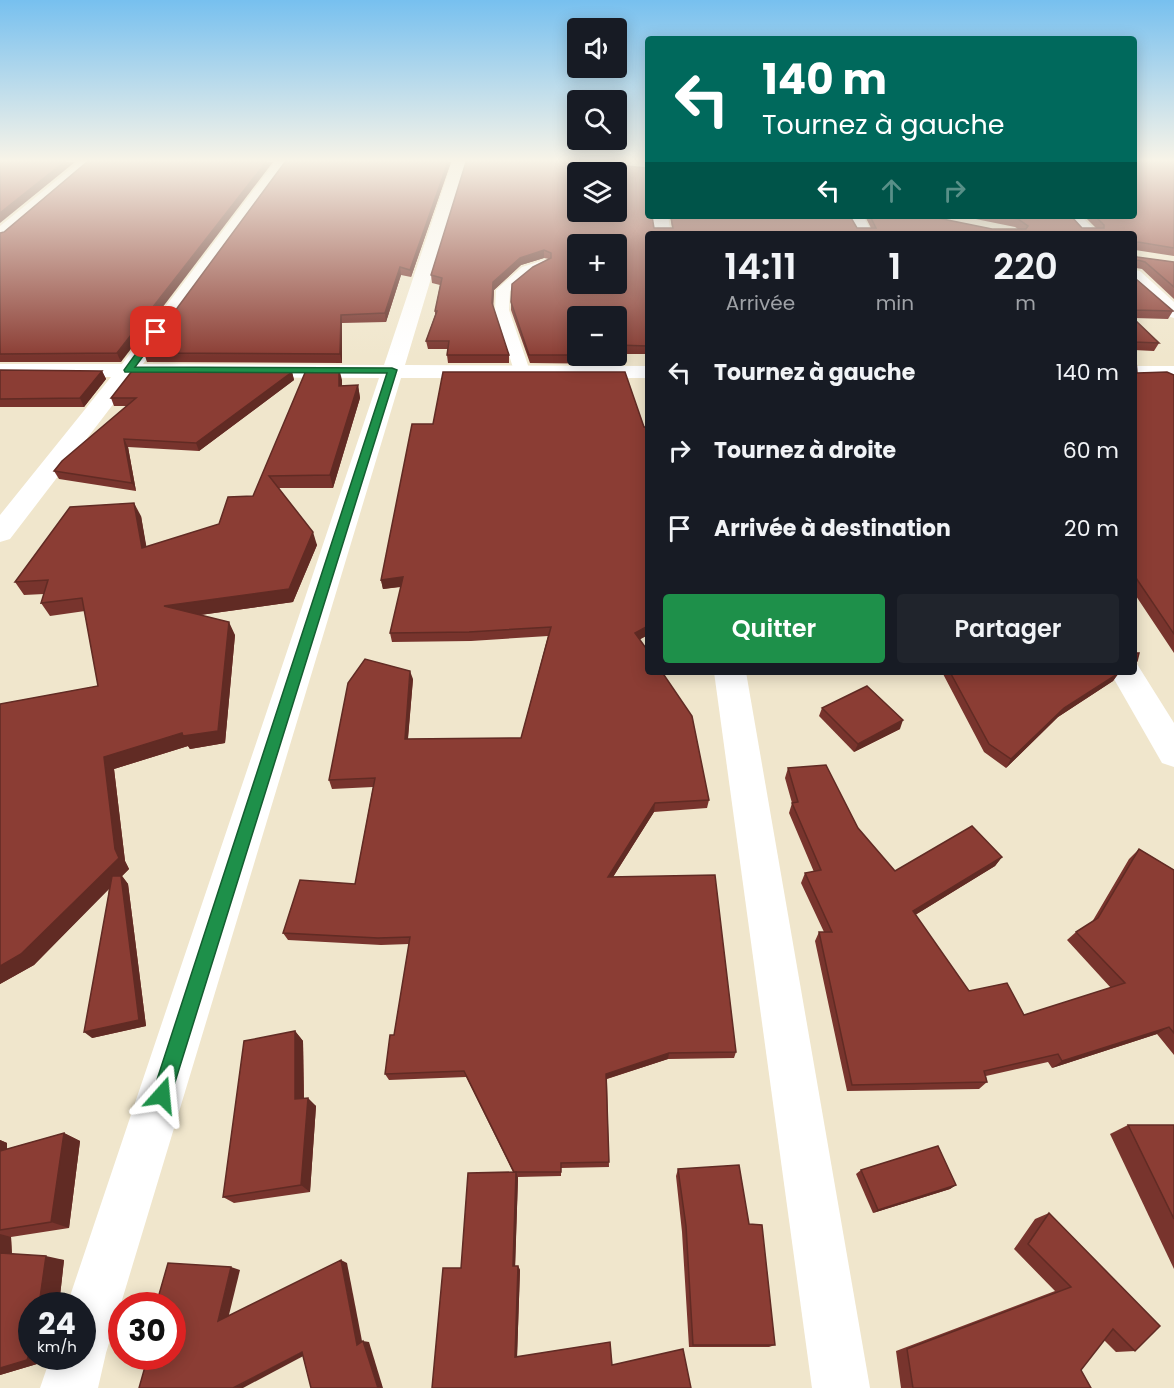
<!DOCTYPE html>
<html lang="fr">
<head>
<meta charset="utf-8">
<style>
  :root { --surface:#171b24; --page:#20242c; --text:#f1f3f6; --muted:#9ea1a6; --accent:#1e904a }
  body { margin:0; font-family:Poppins,sans-serif; background:var(--page); color:var(--text); height:100vh; display:flex; flex-direction:column; font-size:22px; white-space:nowrap }
  * { box-sizing:border-box; margin:0 }
  p { font-size:20px; color:var(--muted) }
  .icon { flex:none; width:33px; height:33px; fill:none; stroke:currentColor; stroke-width:2; stroke-linecap:round; stroke-linejoin:round }
  .map { position:relative; flex:1; overflow:hidden }
  .sheet { position:absolute; left:645px; top:231px; width:492px; height:444px; display:flex; flex-direction:column; background:var(--surface); border-radius:6px; box-shadow:0 3px 15px #0003 }
  .sheet>* { flex:none }
  .banner { position:absolute; left:645px; top:36px; width:492px; height:183px; border-radius:6px; box-shadow:0 3px 15px #0003; background:#00695c; color:#fff; overflow:hidden }
  .tools { position:absolute; left:567px; top:18px; display:grid; gap:12px }
  .tools a { display:grid; place-items:center; width:60px; height:60px; border-radius:6px; background:var(--surface); box-shadow:0 3px 15px #0003; font-size:30px }
  .speed { position:absolute; left:18px; top:1292px; display:flex; gap:12px; font-size:30px; font-weight:700; text-align:center }
  .speed>* { display:grid; place-content:center; width:78px; height:78px; border-radius:50%; background:var(--surface); box-shadow:0 3px 15px #0003; line-height:1 }
  .speed small { font-size:15px; font-weight:400 }
  .speed .limit { border:9px solid #d22; background:#fff; color:#111 }
  .pin { position:absolute; display:grid; place-items:center; width:51px; height:51px; color:#fff; margin:-26px; border-radius:12px; box-shadow:0 3px 9px #0006 }
  .me { position:absolute; width:66px; margin:-33px; rotate:18deg; stroke-linejoin:round; filter:drop-shadow(0 0 4px #0008) }
  .turn { display:flex; align-items:center; gap:21px; height:126px; padding:0 18px; font-size:27px }
  .turn .icon { width:78px; height:78px; stroke-width:2.5 }
  .turn b { display:block; font-size:42px; line-height:51px }
  .lanes { display:flex; align-items:center; height:57px; padding:0 18px; background:#0003; justify-content:center; gap:30px; direction:ltr }
  .lanes .off { opacity:.35 }
  .eta { display:flex; justify-content:space-evenly; align-items:center; height:102px; text-align:center }
  .eta b { font-size:36px; font-weight:600; line-height:42px }
  .button { display:flex; gap:12px; margin-top:auto; padding:12px 18px }
  .button a { flex:1; height:69px; border-radius:6px; background:var(--accent); color:#fff; font-size:24px; font-weight:600; line-height:69px; text-align:center }
  .button a+a { background:var(--page); color:var(--text) }
  ul { padding:0; list-style:none }
  li { display:flex; align-items:center; gap:18px; height:78px; padding:0 18px }
  li div { flex:1 }
  li b { display:block; font-size:22px }
  li em { font-style:normal }
  .map>svg:first-child { display:block }
</style>
</head>
<body>
<div class="map">
<svg width="1174" height="1388" viewBox="0 0 1174 1388">
  <rect width="100%" height="100%" fill="#f0e6cc"/>
  <g fill="none" stroke-linecap="round" stroke-linejoin="round">
    <path fill="#fff" fill-rule="evenodd" d="M 544,260 L 549,261 L 550,264 L 532,273 L 510,291 L 509,310 L 530,371 L 522,376 L 514,371 L 495,310 L 496,290 L 522,267 Z"/>
    <g fill="#fff" fill-rule="evenodd">
      <path d="M 79,162 L 95,162 L 6,238 L 0,239 L 0,226 Z"/>
      <path d="M 275,162 L 290,162 L 143,364 L 384,365 L 452,162 L 466,162 L 405,365 L 648,366 L 648,378 L 401,378 L 106,1353 L 98,1388 L 40,1388 L 51,1356 L 82,1356 L 82,1305 L 67,1305 L 379,378 L 134,377 L 10,539 L 0,542 L 0,515 L 111,377 L 0,376 L 0,364 L 122,364 Z"/>
      <path d="M 652,216 L 668,216 L 671,234 L 655,234 Z"/>
      <path d="M 847,216 L 863,216 L 873,234 L 857,234 Z"/>
      <path d="M 1064,216 L 1081,216 L 1099,234 L 1081,234 Z"/>
      <path d="M 1134,270 L 1140,271 L 1174,302 L 1174,318 L 1167,316 L 1134,285 Z"/>
      <path d="M 1134,366 L 1174,366 L 1174,378 L 1134,380 Z"/>
      <path d="M 1134,663 L 1137,664 L 1174,723 L 1174,767 L 1162,763 L 1110,672 L 1134,672 Z"/>
      <path d="M 714,672 L 746,672 L 870,1388 L 812,1388 Z"/>
    </g>
  </g>
  <g fill="#78342d" fill-rule="evenodd">
    <path d="M 87,162 L 121,362 L 0,362 L 0,233 L 4,232 Z"/>
    <path d="M 451,162 L 411,277 L 401,275 L 386,322 L 342,323 L 342,363 L 147,362 L 144,353 Z"/>
    <path d="M 1174,162 L 1174,256 L 1135,250 L 1135,254 L 1137,257 L 1174,262 L 1174,299 L 1142,269 L 1136,268 L 1136,279 L 1173,311 L 1168,319 L 1134,318 L 1134,234 L 648,234 L 648,354 L 619,354 L 619,364 L 530,363 L 511,310 L 511,302 L 549,259 L 544,258 L 521,265 L 494,290 L 493,306 L 509,355 L 509,363 L 448,363 L 447,355 L 448,349 L 428,349 L 426,341 L 435,315 L 435,311 L 440,285 L 432,283 L 431,275 L 648,216 L 654,228 L 672,228 L 670,216 L 850,216 L 857,228 L 871,228 L 865,216 L 928,216 L 992,229 L 1018,229 L 1015,227 L 961,216 L 1071,216 L 1082,228 L 1096,228 L 1084,216 L 1134,216 ZM 616,316 L 616,356 L 578,356 Z"/>
    <path d="M 1134,319 L 1159,343 L 1154,351 L 1134,350 Z"/>
    <path d="M 1134,360 L 1137,373 L 1174,375 L 1174,653 L 1134,593 Z"/>
    <path d="M 0,370 L 102,371 L 106,379 L 84,407 L 0,407 Z"/>
    <path d="M 292,372 L 294,380 L 199,451 L 128,447 L 136,491 L 59,479 L 54,471 L 127,406 L 114,406 L 111,398 Z"/>
    <path d="M 342,380 L 342,386 L 358,385 L 360,398 L 333,488 L 279,488 L 317,545 L 293,602 L 200,615 L 235,635 L 225,743 L 190,749 L 188,746 L 114,769 L 125,861 L 129,869 L 122,876 L 128,884 L 146,1026 L 92,1038 L 109,888 L 34,965 L 0,984 L 0,704 L 98,686 L 85,611 L 50,616 L 41,603 L 44,594 L 24,595 L 15,582 L 141,516 L 146,547 L 219,524 L 253,496 Z"/>
    <path d="M 644,427 L 648,427 L 648,635 L 640,639 L 709,800 L 707,808 L 654,812 L 613,877 L 736,1052 L 734,1058 L 668,1059 L 607,1079 L 609,1167 L 561,1168 L 561,1176 L 518,1177 L 515,1266 L 518,1266 L 520,1270 L 517,1356 L 612,1365 L 691,1388 L 432,1388 L 461,1268 L 513,1172 L 466,1077 L 389,1080 L 385,1074 L 394,1035 L 409,944 L 381,945 L 288,940 L 283,933 L 355,884 L 373,787 L 332,789 L 329,780 L 413,679 L 408,739 L 521,738 L 548,636 L 471,641 L 392,642 L 390,633 L 401,587 L 383,589 L 381,580 Z"/>
    <path d="M 942,672 L 1119,672 L 1113,681 L 1058,717 L 1006,768 L 984,752 Z"/>
    <path d="M 822,708 L 900,729 L 854,752 L 819,716 Z"/>
    <path d="M 788,768 L 858,828 L 895,871 L 1002,857 L 995,866 L 915,915 L 969,991 L 1024,1015 L 1111,988 L 1067,940 L 1076,932 L 1092,922 L 1129,859 L 1139,849 L 1174,870 L 1174,1055 L 1157,1034 L 1052,1068 L 1048,1062 L 986,1076 L 987,1082 L 979,1089 L 847,1091 L 815,941 L 819,932 L 824,932 L 801,883 L 805,873 L 814,872 L 789,813 L 792,803 L 785,778 Z"/>
    <path d="M 295,1031 L 303,1041 L 304,1098 L 316,1106 L 310,1192 L 234,1203 L 223,1197 Z"/>
    <path d="M 1128,1125 L 1174,1125 L 1174,1269 L 1110,1134 Z"/>
    <path d="M 64,1133 L 80,1141 L 69,1228 L 11,1237 L 12,1254 L 64,1260 L 59,1305 L 32,1305 L 32,1356 L 49,1356 L 47,1361 L 0,1375 L 0,1140 L 7,1143 L 7,1149 Z"/>
    <path d="M 678,1169 L 749,1224 L 775,1345 L 769,1347 L 689,1347 L 682,1232 L 676,1176 Z"/>
    <path d="M 861,1170 L 956,1185 L 950,1189 L 873,1213 L 856,1174 Z"/>
    <path d="M 1049,1213 L 1135,1351 L 1116,1352 L 1104,1340 L 1081,1370 L 1091,1388 L 901,1388 L 896,1351 L 1055,1291 L 1014,1249 L 1035,1219 Z"/>
  </g>
  <g fill="#612b24">
    <path d="M 64,162 L 75,162 L 0,223 L 0,213 Z"/>
    <path d="M 266,162 L 273,162 L 121,362 L 117,353 Z"/>
    <path d="M 448,162 L 451,162 L 411,277 L 410,270 Z"/>
    <path d="M 544,250 L 544,258 L 521,265 L 494,290 L 493,311 L 492,303 L 493,282 L 520,258 Z"/>
    <path d="M 400,267 L 401,275 L 386,322 L 385,313 Z"/>
    <path d="M 341,315 L 342,323 L 342,363 L 340,354 Z"/>
    <path d="M 339,368 L 342,380 L 342,398 L 339,386 Z"/>
    <path d="M 102,371 L 106,379 L 84,407 L 80,398 Z"/>
    <path d="M 292,372 L 294,380 L 199,451 L 196,443 Z"/>
    <path d="M 358,385 L 360,398 L 333,488 L 330,475 Z"/>
    <path d="M 124,439 L 128,447 L 136,491 L 132,483 Z"/>
    <path d="M 134,503 L 141,516 L 149,561 L 142,548 Z"/>
    <path d="M 313,532 L 317,545 L 293,602 L 171,619 L 164,606 Z"/>
    <path d="M 403,577 L 405,586 L 383,589 L 381,580 Z"/>
    <path d="M 229,622 L 235,635 L 225,743 L 190,749 L 188,746 L 114,769 L 125,861 L 129,869 L 122,876 L 128,884 L 146,1026 L 92,1038 L 84,1032 L 121,877 L 34,965 L 0,984 L 0,966 L 115,849 L 104,757 Z"/>
    <path d="M 648,626 L 648,635 L 635,642 L 635,633 Z"/>
    <path d="M 410,671 L 413,679 L 407,748 L 405,739 Z"/>
    <path d="M 1119,673 L 1113,681 L 1058,717 L 1006,768 L 1011,759 L 1064,708 Z"/>
    <path d="M 903,720 L 900,729 L 854,752 L 858,744 Z"/>
    <path d="M 655,803 L 654,812 L 608,885 L 608,877 Z"/>
    <path d="M 1002,857 L 995,866 L 907,920 L 913,911 Z"/>
    <path d="M 1169,1027 L 1157,1034 L 1052,1068 L 1062,1061 Z"/>
    <path d="M 295,1031 L 303,1041 L 304,1108 L 295,1099 Z"/>
    <path d="M 669,1053 L 668,1059 L 606,1079 L 606,1074 Z"/>
    <path d="M 308,1098 L 316,1106 L 310,1192 L 301,1185 Z"/>
    <path d="M 64,1133 L 80,1141 L 69,1228 L 51,1222 Z"/>
    <path d="M 0,1140 L 7,1143 L 7,1161 L 0,1158 Z"/>
    <path d="M 516,1172 L 518,1178 L 515,1270 L 513,1266 Z"/>
    <path d="M 956,1185 L 950,1189 L 873,1213 L 878,1210 Z"/>
    <path d="M 0,1234 L 11,1237 L 12,1258 L 0,1255 Z"/>
    <path d="M 46,1256 L 64,1260 L 59,1305 L 39,1305 Z"/>
    <path d="M 341,1260 L 347,1263 L 363,1346 L 357,1345 Z"/>
    <path d="M 518,1266 L 520,1270 L 517,1358 L 515,1357 Z"/>
    <path d="M 231,1267 L 240,1270 L 227,1323 L 218,1321 Z"/>
    <path d="M 363,1341 L 369,1342 L 383,1388 L 378,1388 Z"/>
    <path d="M 30,1352 L 32,1353 L 32,1356 L 49,1356 L 47,1361 L 0,1375 L 0,1368 Z"/>
    <path d="M 302,1352 L 309,1353 L 243,1388 L 233,1388 Z"/>
  </g>
  <g fill="#8b3d34" stroke="#612b24" stroke-width="1.5" fill-rule="evenodd">
    <path d="M 0,162 L 64,162 L 0,213 Z"/>
    <path d="M 87,162 L 266,162 L 117,353 L 0,354 L 0,233 L 4,232 Z"/>
    <path d="M 285,162 L 448,162 L 410,270 L 400,267 L 385,313 L 341,315 L 340,354 L 144,353 Z"/>
    <path d="M 466,162 L 580,162 L 648,168 L 648,216 L 652,216 L 654,228 L 673,228 L 671,216 L 850,216 L 857,228 L 876,228 L 870,216 L 928,216 L 992,229 L 1026,229 L 1028,226 L 1018,219 L 1000,216 L 1071,216 L 1082,228 L 1104,228 L 1104,225 L 1095,216 L 1134,216 L 1134,162 L 1174,162 L 1174,248 L 1138,242 L 1135,244 L 1135,254 L 1137,257 L 1174,262 L 1174,287 L 1145,262 L 1138,260 L 1135,262 L 1136,279 L 1173,311 L 1134,310 L 1134,234 L 648,234 L 648,346 L 616,345 L 616,316 L 578,316 L 578,355 L 529,355 L 511,302 L 512,284 L 533,267 L 551,258 L 551,253 L 544,250 L 520,258 L 493,282 L 492,303 L 509,355 L 447,355 L 449,341 L 426,341 L 437,311 L 435,311 L 442,278 L 431,275 ZM 578,172 L 616,172 L 616,212 L 578,212 ZM 578,244 L 616,244 L 616,284 L 578,284 Z"/>
    <path d="M 1134,319 L 1159,343 L 1134,342 Z"/>
    <path d="M 1134,360 L 1136,361 L 1137,373 L 1167,372 L 1174,375 L 1174,634 L 1134,575 Z"/>
    <path d="M 307,368 L 339,368 L 339,386 L 358,385 L 330,475 L 269,476 L 313,532 L 289,589 L 164,606 L 229,622 L 218,731 L 183,736 L 182,733 L 104,757 L 115,849 L 119,858 L 21,954 L 0,966 L 0,704 L 98,686 L 82,598 L 41,603 L 48,580 L 15,582 L 70,507 L 134,503 L 142,548 L 219,524 L 228,497 L 253,496 Z"/>
    <path d="M 0,370 L 102,371 L 80,398 L 0,399 Z"/>
    <path d="M 132,371 L 292,372 L 196,443 L 124,439 L 132,483 L 54,471 L 62,461 L 136,398 L 111,398 Z"/>
    <path d="M 443,372 L 625,372 L 644,427 L 648,427 L 648,626 L 635,633 L 648,651 L 648,672 L 662,672 L 692,716 L 709,800 L 655,803 L 608,877 L 715,875 L 736,1052 L 669,1053 L 606,1074 L 609,1162 L 561,1163 L 561,1172 L 514,1172 L 464,1071 L 385,1074 L 390,1035 L 394,1035 L 410,937 L 378,938 L 283,933 L 300,880 L 355,884 L 375,778 L 329,780 L 348,683 L 365,659 L 410,671 L 405,739 L 521,738 L 551,627 L 469,632 L 390,633 L 403,577 L 381,580 L 412,424 L 433,424 Z"/>
    <path d="M 1134,653 L 1139,653 L 1137,661 L 1134,661 Z"/>
    <path d="M 950,672 L 1119,672 L 1119,673 L 1064,708 L 1011,759 L 989,744 Z"/>
    <path d="M 867,686 L 903,720 L 858,744 L 822,708 Z"/>
    <path d="M 826,765 L 858,828 L 895,871 L 972,826 L 1002,857 L 913,911 L 969,991 L 1007,983 L 1024,1015 L 1125,983 L 1076,932 L 1098,918 L 1139,849 L 1174,870 L 1174,1033 L 1169,1027 L 1062,1061 L 1058,1054 L 984,1071 L 987,1082 L 852,1085 L 819,932 L 832,932 L 805,873 L 821,870 L 792,803 L 798,802 L 788,768 Z"/>
    <path d="M 112,876 L 121,876 L 139,1020 L 84,1032 Z"/>
    <path d="M 295,1031 L 295,1099 L 308,1098 L 301,1185 L 223,1197 L 244,1041 Z"/>
    <path d="M 1128,1125 L 1174,1125 L 1174,1219 Z"/>
    <path d="M 64,1133 L 51,1222 L 0,1230 L 0,1151 Z"/>
    <path d="M 938,1146 L 956,1185 L 878,1210 L 861,1170 Z"/>
    <path d="M 739,1165 L 749,1224 L 762,1225 L 775,1345 L 693,1345 L 686,1226 L 678,1169 Z"/>
    <path d="M 516,1172 L 513,1266 L 518,1266 L 515,1357 L 610,1342 L 612,1365 L 683,1349 L 691,1388 L 432,1388 L 443,1268 L 461,1268 L 468,1173 Z"/>
    <path d="M 1049,1213 L 1160,1326 L 1135,1351 L 1113,1329 L 1081,1370 L 1091,1388 L 913,1388 L 907,1349 L 1071,1287 L 1028,1244 Z"/>
    <path d="M 0,1253 L 46,1256 L 39,1305 L 32,1305 L 32,1352 L 30,1352 L 27,1360 L 0,1368 Z"/>
    <path d="M 341,1260 L 357,1345 L 363,1341 L 378,1388 L 311,1388 L 302,1352 L 233,1388 L 139,1388 L 148,1356 L 172,1356 L 172,1305 L 156,1305 L 168,1263 L 231,1267 L 218,1321 Z"/>
  </g>
  <linearGradient id="sky" x2="0" y2="1"><stop stop-color="#77c0ef"/><stop offset="0.45" stop-color="#f8f4e8"/><stop offset="1" stop-color="#f8f4e8" stop-opacity="0"/></linearGradient>
  <rect width="1174" height="357" fill="url(#sky)"/>
  <path fill="#1e904a" stroke="#145e30" stroke-width="1.5" d="M 153,330 L 161,332 L 135,367 L 392,368 L 397,370 L 171,1095 L 169,1102 L 162,1105 L 155,1102 L 152,1095 L 387,373 L 125,372 L 124,370 Z"/>
</svg>
<div class="tools">
<a><svg class="icon" aria-label="sound" viewBox="0 0 24 24"><path d="M4 9h4l5-4v14l-5-4H4zM17 9q2 3 0 6"/></svg></a>
<a><svg class="icon" aria-label="search" viewBox="0 0 24 24"><circle cx="10" cy="10" r="6"/><path d="M15 15l6 6"/></svg></a>
<a><svg class="icon" aria-label="layers" viewBox="0 0 24 24"><path d="M12 4l9 5-9 5-9-5zM3 14l9 5 9-5"/></svg></a>
<a>+</a>
<a>−</a>
</div>
<div class="speed"><div>24<small>km/h</small></div><div class="limit">30</div></div>
<div class="pin" style="left:156px;top:332px;background:#d93025"><svg class="icon" aria-label="arrive" viewBox="0 0 24 24"><path d="M6 21V4h12l-3 4 3 4H6"/></svg></div>
<svg class="me" style="left:162px;top:1095px" viewBox="-20 -20 40 40"><path d="M0-17L14 15 0 8-14 15z" fill="#1e904a" stroke="#fff" stroke-width="4"/></svg>
<div class="banner">
<div class="turn"><svg class="icon" aria-label="left" viewBox="0 0 24 24"><path d="M17 20v-9H6M10 6l-5 5 5 5"/></svg><div><b>140 m</b>Tournez à gauche</div></div>
<div class="lanes"><svg class="icon" aria-label="left" viewBox="0 0 24 24"><path d="M17 20v-9H6M10 6l-5 5 5 5"/></svg><svg class="icon off" aria-label="ahead" viewBox="0 0 24 24"><path d="M12 20V5M6 11l6-6 6 6"/></svg><svg class="icon off" aria-label="right" viewBox="0 0 24 24"><path d="M7 20v-9h11M14 6l5 5-5 5"/></svg></div>
</div>
<section class="sheet">
<div class="eta">
<div><b>14:11</b><p>Arrivée</p></div>
<div><b>1</b><p>min</p></div>
<div><b>220</b><p>m</p></div>
</div>
<ul>
<li><svg class="icon" aria-label="left" viewBox="0 0 24 24"><path d="M17 20v-9H6M10 6l-5 5 5 5"/></svg><div><b>Tournez à gauche</b></div><em>140 m</em></li>
<li><svg class="icon" aria-label="right" viewBox="0 0 24 24"><path d="M7 20v-9h11M14 6l5 5-5 5"/></svg><div><b>Tournez à droite</b></div><em>60 m</em></li>
<li><svg class="icon" aria-label="arrive" viewBox="0 0 24 24"><path d="M6 21V4h12l-3 4 3 4H6"/></svg><div><b>Arrivée à destination</b></div><em>20 m</em></li>
</ul>
<div class="button"><a>Quitter</a><a>Partager</a></div>
</section>
</div>
</body>
</html>
